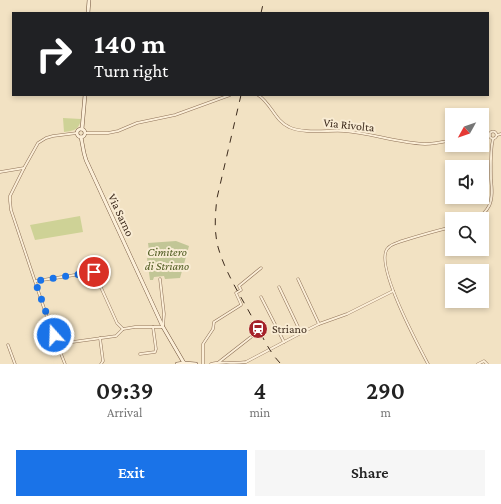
<!DOCTYPE html>
<html lang="en">
<head>
<meta charset="utf-8">
<style>
  :root { --surface:#fff; --page:#f6f6f6; --text:#222; --muted:#767676; --accent:#1a73e8 }
  body { margin:0; font-family:"Crimson Pro",serif; background:var(--page); color:var(--text); height:100vh; display:flex; flex-direction:column; font-size:15px; white-space:nowrap }
  * { box-sizing:border-box; margin:0 }
  p { font-size:13px; color:var(--muted) }
  .icon { flex:none; width:22px; height:22px; fill:none; stroke:currentColor; stroke-width:2; stroke-linecap:round; stroke-linejoin:round }
  .map { position:relative; height:364px; overflow:hidden }
  .drawer { display:flex; flex-direction:column; background:var(--surface); flex:1 }
  .drawer>* { flex:none }
  .banner { position:absolute; left:12px; top:12px; width:477px; height:84px; border-radius:0px; box-shadow:0 2px 6px #0003; background:#202124; color:#fff; overflow:hidden }
  .needle { width:26px; rotate:230deg }
  .tools { position:absolute; left:445px; top:108px; display:grid; gap:8px }
  .tools a { display:grid; place-items:center; width:44px; height:44px; border-radius:0px; background:var(--surface); box-shadow:0 2px 6px #0003; font-size:20px }
  .pin { position:absolute; display:grid; place-items:center; width:34px; height:34px; color:#fff; margin:-17px; border:2px solid #fff; border-radius:50%; box-shadow:0 1px 4px #0007 }
  .me { position:absolute; width:44px; margin:-22px; rotate:340deg; stroke-linejoin:round; filter:drop-shadow(0 0 3px #0008) }
  .turn { display:flex; align-items:center; gap:14px; height:84px; padding:0 16px; font-size:18px }
  .turn .icon { width:52px; height:52px; stroke-width:2.5 }
  .turn b { display:block; font-size:28px; line-height:34px }
  .eta { display:flex; justify-content:space-evenly; align-items:center; height:68px; text-align:center }
  .eta b { font-size:24px; font-weight:600; line-height:28px }
  .cta { display:flex; gap:8px; margin-top:auto; padding:8px 16px }
  .cta a { flex:1; height:46px; border-radius:0px; background:var(--accent); color:#fff; font-size:16px; font-weight:600; line-height:46px; text-align:center }
  .cta a+a { background:var(--page); color:var(--text) }
  .map>svg:first-child { display:block }
</style>
</head>
<body>
<div class="map">
<svg width="501" height="364" viewBox="0 0 501 364">
  <rect width="100%" height="100%" fill="#f2e2c3"/>
  <g fill="#ced296">
    <path d="M 63,118 L 81,119 C 79,130 74,131 64,132 Z"/>
    <path d="M 80,216 L 83,232 L 35,240 L 30,225 Z"/>
  </g>
  <path fill="#c2c696" d="M 176,241 L 189,246 L 180,278 L 165,279 L 164,276 L 154,277 L 153,280 L 150,280 L 147,258 L 150,258 L 148,243 Z"/>
  <g fill="none" stroke-linecap="round" stroke-linejoin="round">
    <g stroke="#8f7258" stroke-width="3">
      <g id="street">
        <path d="M 258,95 C 271,103 275,121 289,127 C 303,134 328,130 344,131 C 371,133 397,143 425,144 C 434,144 443,142 452,140"/>
        <circle cx="493" cy="135" r="3.5"/>
        <path d="M 85,133 L 108,133 L 118,131 L 137,123 L 175,115 L 230,95"/>
        <path d="M 482,135 L 490,135"/>
        <path d="M 497,135 L 501,134"/>
        <path d="M 0,172 L 24,168"/>
        <path d="M 476,219 C 481,216 486,212 489,206 C 493,198 492,188 491,179 C 491,166 490,151 493,139"/>
        <path d="M 298,279 L 319,324"/>
        <path d="M 36,281 L 94,272 L 117,323 L 123,329"/>
        <path d="M 279,287 L 301,333"/>
        <path d="M 261,297 L 284,342"/>
        <path d="M 100,338 L 103,361 L 101,364"/>
        <path d="M 58,344 L 116,336 L 123,329 L 135,327 L 163,327 L 164,314 L 160,279"/>
        <path d="M 8,345 L 15,364"/>
        <path d="M 140,354 L 155,352 L 156,349 L 153,327"/>
        <path d="M 219,362 L 251,337"/>
        <path d="M 65,364 L 50,326 L 11,210 L 10,201 L 10,196 L 24,168 L 38,143 L 46,138 L 53,136 L 77,133"/>
        <path d="M 203,364 L 203,344 L 213,329 L 214,322 L 241,305 L 241,304 L 236,293 L 241,290 L 239,286 L 261,268"/>
        <path d="M 211,364 C 223,361 234,364 246,362 L 301,333 L 319,324 L 347,314 L 393,291"/>
        <path d="M 428,364 C 419,347 373,262 388,248 C 391,244 397,243 402,241 C 418,236 435,231 452,227"/>
        <path d="M 478,364 L 484,361 L 487,364"/>
      </g>
    </g>
    <g stroke="#71533b" stroke-width="4">
      <g id="secondary">
        <path d="M 88,13 L 89,0"/>
        <path d="M 82,129 L 85,95"/>
        <circle cx="81" cy="133" r="4"/>
        <path d="M 81,137 L 84,153 L 86,160 L 163,327 L 184,363"/>
        <path d="M 177,364 L 184,363 L 196,364"/>
      </g>
    </g>
    <use href="#street" stroke="#fcefd8" stroke-width="2"/>
    <use href="#secondary" stroke="#fcefd8" stroke-width="3"/>
    <g stroke="#3d2b1d" stroke-width="1" stroke-dasharray="7 7" stroke-linecap="butt">
      <path d="M 261,13 L 264,0"/>
      <path d="M 241,95 L 217,198 C 215,215 214,231 218,247 C 225,272 240,295 252,317 C 261,333 268,351 281,364"/>
    </g>
  </g>
  <g fill="none" stroke-linecap="round" stroke-linejoin="round">
    <path stroke="#1a73e8" stroke-width="7" stroke-dasharray="0 12.6" d="M 54,335 L 35,281 L 94,272"/>
  </g>
  <defs>
    <g id="station-disc" transform="scale(1)"><circle r="9.5" fill="#a42229" stroke="#f9ecd4"/><path d="M-3-6H3Q5-6 5-4V2Q5 4 3 4L4.5 6H3L1.5 4h-3L-3 6H-4.5L-3 4Q-5 4-5 2V-4Q-5-6-3-6ZM-3.5-4v3h7v-3ZM-3.5 1v1.5H-2V1ZM2 1v1.5H3.5V1Z" fill="#fff"/></g>
  </defs>
  <g fill-rule="evenodd">
    <use href="#station-disc" x="258" y="329"/>
  </g>
  <g text-anchor="middle" dominant-baseline="central" stroke-width="4" stroke-linejoin="round" paint-order="stroke">
    <g font-size="12" fill="#3d2b1d" stroke="#f9ecd4">
      <text transform="translate(349 125) rotate(6)">Via Rivolta</text>
      <text transform="translate(121 215) rotate(65)">Via Sarno</text>
    </g>
    <g font-size="12" font-style="italic" fill="#505c22" stroke="#f9ecd4">
      <text x="167" y="252">Cimitero<tspan x="167" dy="14">di Striano</tspan></text>
    </g>
    <g font-size="12" fill="#3d2b1d" stroke="#f9ecd4" text-anchor="start">
      <text x="272" y="329">Striano</text>
    </g>
  </g>
</svg>
<div class="tools">
<a><svg class="needle" viewBox="-14 -14 28 28"><path d="M0-13l5 13h-10z" fill="#e53935"/><path d="M0 13l5-13h-10z" fill="#767676"/></svg></a>
<a><svg class="icon" aria-label="sound" viewBox="0 0 24 24"><path d="M4 9h4l5-4v14l-5-4H4zM17 9q2 3 0 6"/></svg></a>
<a><svg class="icon" aria-label="search" viewBox="0 0 24 24"><circle cx="10" cy="10" r="6"/><path d="M15 15l6 6"/></svg></a>
<a><svg class="icon" aria-label="layers" viewBox="0 0 24 24"><path d="M12 4l9 5-9 5-9-5zM3 14l9 5 9-5"/></svg></a>
</div>
<div class="pin" style="left:94px;top:272px;background:#d93025"><svg class="icon" aria-label="arrive" viewBox="0 0 24 24"><path d="M6 21V4h12l-3 4 3 4H6"/></svg></div>
<svg class="me" style="left:54px;top:335px" viewBox="-20 -20 40 40"><circle r="17" fill="#1a73e8" stroke="#fff" stroke-width="3"/><path d="M0-11L8 9 0 5-8 9z" fill="#fff"/></svg>
<div class="banner">
<div class="turn"><svg class="icon" aria-label="right" viewBox="0 0 24 24"><path d="M7 20v-9h11M14 6l5 5-5 5"/></svg><div><b>140 m</b>Turn right</div></div>
</div>
</div>
<section class="drawer">
<div class="eta">
<div><b>09:39</b><p>Arrival</p></div>
<div><b>4</b><p>min</p></div>
<div><b>290</b><p>m</p></div>
</div>
<div class="cta"><a>Exit</a><a>Share</a></div>
</section>
</body>
</html>
